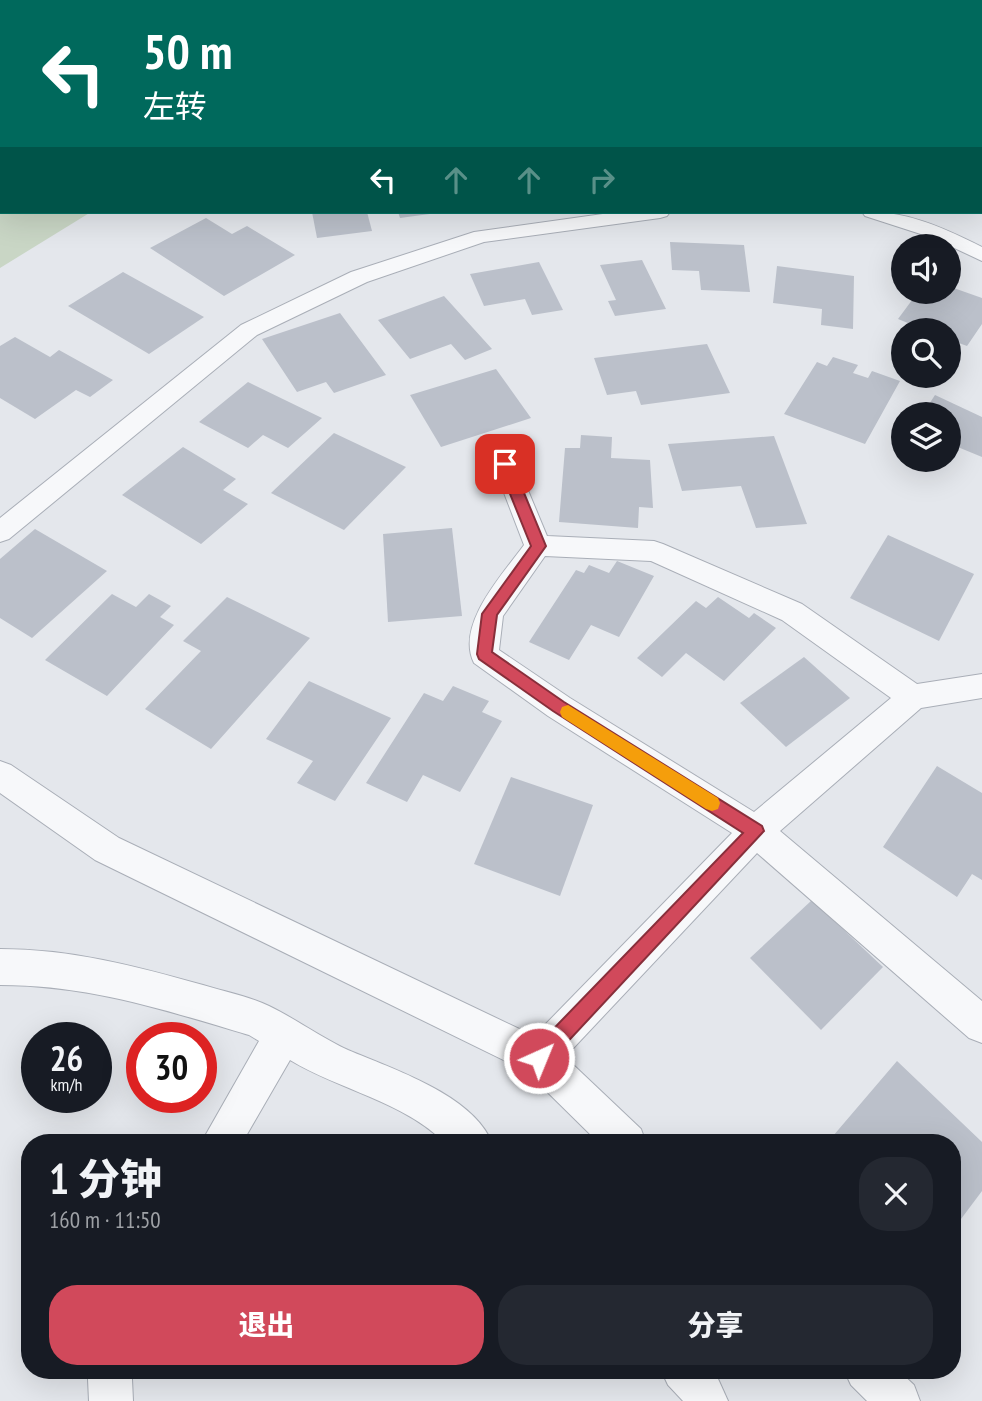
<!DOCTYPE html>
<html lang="zh">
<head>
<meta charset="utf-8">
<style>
  :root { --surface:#171b24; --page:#242831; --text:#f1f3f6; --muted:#9ea1a6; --accent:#d1495b }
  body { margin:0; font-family:"PT Sans Narrow","Noto Sans SC",sans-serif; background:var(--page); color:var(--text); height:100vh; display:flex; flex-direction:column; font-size:26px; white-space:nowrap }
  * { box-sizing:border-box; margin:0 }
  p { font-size:23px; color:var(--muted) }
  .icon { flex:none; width:38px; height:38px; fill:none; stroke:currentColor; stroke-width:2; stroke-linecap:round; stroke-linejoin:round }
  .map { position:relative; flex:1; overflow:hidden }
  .panel { position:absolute; left:21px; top:1134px; width:940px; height:245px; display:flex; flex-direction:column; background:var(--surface); border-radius:28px; box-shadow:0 7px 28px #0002 }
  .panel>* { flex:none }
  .guide { position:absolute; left:0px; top:0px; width:984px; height:214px; box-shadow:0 7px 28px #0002; background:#00695c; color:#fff; overflow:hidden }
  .buttons { position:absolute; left:891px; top:234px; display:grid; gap:14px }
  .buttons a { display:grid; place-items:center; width:70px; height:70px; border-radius:50%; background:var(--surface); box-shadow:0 7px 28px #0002; font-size:35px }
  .speed { position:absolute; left:21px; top:1022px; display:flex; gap:14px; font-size:35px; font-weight:700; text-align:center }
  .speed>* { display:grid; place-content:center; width:91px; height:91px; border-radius:50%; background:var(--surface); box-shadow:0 7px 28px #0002; line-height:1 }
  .speed small { font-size:18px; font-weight:400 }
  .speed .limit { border:10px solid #d22; background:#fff; color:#111 }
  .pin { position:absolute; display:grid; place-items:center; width:60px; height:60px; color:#fff; margin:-30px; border-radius:14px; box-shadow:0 4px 10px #0006 }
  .me { position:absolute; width:77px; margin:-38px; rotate:44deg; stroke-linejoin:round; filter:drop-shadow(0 0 5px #0008) }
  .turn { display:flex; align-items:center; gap:24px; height:147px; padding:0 28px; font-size:32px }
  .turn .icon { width:91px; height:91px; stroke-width:2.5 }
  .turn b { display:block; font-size:49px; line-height:60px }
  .lanes { display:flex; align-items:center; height:66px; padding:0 28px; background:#0003; justify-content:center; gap:35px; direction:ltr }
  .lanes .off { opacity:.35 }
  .round { display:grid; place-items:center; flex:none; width:74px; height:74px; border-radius:28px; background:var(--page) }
  .head { display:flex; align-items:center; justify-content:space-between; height:119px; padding:0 28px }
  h1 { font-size:42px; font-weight:800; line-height:52px }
  .cta { display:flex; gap:14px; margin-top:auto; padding:14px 28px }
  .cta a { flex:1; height:80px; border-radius:28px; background:var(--accent); color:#fff; font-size:28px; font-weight:800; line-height:80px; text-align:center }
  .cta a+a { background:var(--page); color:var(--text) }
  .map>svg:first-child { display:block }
</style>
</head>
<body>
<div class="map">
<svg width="982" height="1401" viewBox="0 0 982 1401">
  <rect width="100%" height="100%" fill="#e4e7ec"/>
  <path fill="#c9d6c5" d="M 0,0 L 982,0 L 982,111 L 982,2 L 2,2 L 2,212 L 91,212 L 0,268 Z"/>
  <g fill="#bbc0ca">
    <path d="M 312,212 L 367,212 L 372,231 L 317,238 Z"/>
    <path d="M 398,212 L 437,212 L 437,213 L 400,218 Z"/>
    <path d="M 206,218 L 232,234 L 247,226 L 295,255 L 224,296 L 150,248 Z"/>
    <path d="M 670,242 L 744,245 L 750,292 L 701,290 L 699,271 L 672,270 Z"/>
    <path d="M 642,260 L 666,309 L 615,316 L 608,301 L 616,300 L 600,265 Z"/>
    <path d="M 539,262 L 563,310 L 532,315 L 525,299 L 484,306 L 470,274 Z"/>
    <path d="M 777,266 L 854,276 L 853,329 L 821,325 L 822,309 L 773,303 Z"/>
    <path d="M 123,272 L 204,317 L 149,354 L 68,306 Z"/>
    <path d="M 948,286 L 982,298 L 982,324 L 967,346 L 948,339 L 948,331 L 928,331 L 898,319 L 918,292 L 948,292 Z"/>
    <path d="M 444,296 L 492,349 L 465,360 L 451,344 L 410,359 L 378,320 Z"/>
    <path d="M 340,313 L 386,375 L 334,393 L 326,382 L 297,392 L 262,339 Z"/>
    <path d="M 15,337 L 50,357 L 59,350 L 113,380 L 90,397 L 76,390 L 35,419 L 0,398 L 0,346 Z"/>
    <path d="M 707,344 L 730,393 L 641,405 L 636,391 L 607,395 L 594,358 Z"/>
    <path d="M 833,357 L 858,365 L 853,373 L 868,378 L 872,371 L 900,381 L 865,444 L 784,414 L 817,362 L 827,366 Z"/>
    <path d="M 496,369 L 531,418 L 441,447 L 410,395 Z"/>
    <path d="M 248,382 L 322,418 L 288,448 L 263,435 L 248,448 L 199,422 Z"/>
    <path d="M 935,395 L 982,417 L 982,457 L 948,443 L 948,415 L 922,415 Z"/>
    <path d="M 334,433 L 406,467 L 344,530 L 271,493 Z"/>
    <path d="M 581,435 L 612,437 L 611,458 L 650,460 L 653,508 L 639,507 L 638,528 L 559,522 L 565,448 L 580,448 Z"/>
    <path d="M 774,436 L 807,524 L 756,528 L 741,486 L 682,491 L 668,444 Z"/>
    <path d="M 183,447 L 236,479 L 223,490 L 248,504 L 201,544 L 122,495 Z"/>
    <path d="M 452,528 L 462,616 L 388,622 L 383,534 Z"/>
    <path d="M 35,529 L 107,571 L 32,638 L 0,618 L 0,559 Z"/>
    <path d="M 888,535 L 974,574 L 939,641 L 850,598 Z"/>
    <path d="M 617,561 L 654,576 L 619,637 L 591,625 L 569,660 L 529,642 L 576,570 L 584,573 L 589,565 L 609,573 Z"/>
    <path d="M 112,594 L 136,607 L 149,594 L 171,606 L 160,617 L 174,625 L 107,696 L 45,660 Z"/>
    <path d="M 227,597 L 310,638 L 211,749 L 145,709 L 201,651 L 183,641 Z"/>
    <path d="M 718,597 L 749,618 L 754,613 L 776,628 L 724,681 L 686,653 L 662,677 L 637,658 L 696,601 L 706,608 Z"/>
    <path d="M 804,657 L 850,698 L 786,747 L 740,703 Z"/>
    <path d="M 309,681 L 391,718 L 335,801 L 297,783 L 313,761 L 266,739 Z"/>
    <path d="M 453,686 L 489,701 L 482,712 L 502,721 L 460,792 L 423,775 L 407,802 L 366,783 L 424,693 L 443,701 Z"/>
    <path d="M 937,766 L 982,793 L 982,880 L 972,874 L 957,897 L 883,847 Z"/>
    <path d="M 511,777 L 593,805 L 560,896 L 474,864 Z"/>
    <path d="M 812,900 L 883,967 L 821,1030 L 750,958 Z"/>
    <path d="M 897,1061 L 982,1142 L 982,1191 L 952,1231 L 952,1143 L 827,1143 Z"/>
  </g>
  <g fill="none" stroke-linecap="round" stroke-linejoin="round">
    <g stroke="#a9aeb7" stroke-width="2">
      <g id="minor">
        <path d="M 617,212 L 670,212 L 667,216 L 660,218 L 484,242 L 367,282 L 257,335 L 9,539 L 0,542 L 0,518 L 241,325 L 351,272 L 474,232 Z"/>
        <path d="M 862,212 C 905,210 944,228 982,247 L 982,261 L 933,238 L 865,216 Z"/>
        <path d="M 505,455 L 514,458 L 517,464 L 547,536 L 654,541 L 663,544 L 802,604 L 917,684 L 982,674 L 982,698 L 921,708 L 780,831 L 982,1001 L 982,1043 L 969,1038 L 757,853 L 565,1057 L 641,1129 L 646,1143 L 599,1143 L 526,1071 L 95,860 L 0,793 L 0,761 L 11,765 L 119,838 L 534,1036 L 732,833 L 548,716 L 474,663 C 455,625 503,574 524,545 L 493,464 L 496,458 ZM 545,556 L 651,561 L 782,620 L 891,698 L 754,812 L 570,698 L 499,650 L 503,616 Z"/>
        <path d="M 0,949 C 72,949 135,966 203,985 C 225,992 249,996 269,1006 C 296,1019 320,1037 348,1050 C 393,1069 473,1095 492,1143 L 445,1143 C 403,1101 339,1090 290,1060 L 242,1143 L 201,1143 L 259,1041 L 249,1035 C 165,1010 89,985 0,985 Z"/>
        <path d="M 92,1370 L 136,1370 L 132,1379 L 133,1401 L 89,1401 L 88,1379 Z"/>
        <path d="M 661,1370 L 714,1370 L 728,1401 L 683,1401 L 668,1385 Z"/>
        <path d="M 844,1370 L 898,1370 L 914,1385 L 920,1401 L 867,1401 L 851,1385 Z"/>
      </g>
    </g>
    <use href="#minor" fill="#f7f8fa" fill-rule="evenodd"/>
  </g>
  <path fill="#d1495b" stroke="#882f3b" stroke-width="2" d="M 505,460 L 512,464 L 546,546 L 497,615 L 492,652 L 564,702 L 762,826 L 764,831 L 546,1065 L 539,1068 L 532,1065 L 529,1058 L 532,1051 L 743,833 L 553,711 L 479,659 L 477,654 L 482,614 L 531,546 L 498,464 Z"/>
  <path fill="#f59e0b" d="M 568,705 L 718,798 L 720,803 L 718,809 L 712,811 L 706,809 L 562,717 L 560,712 L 562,707 Z"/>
</svg>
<div class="buttons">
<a><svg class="icon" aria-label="sound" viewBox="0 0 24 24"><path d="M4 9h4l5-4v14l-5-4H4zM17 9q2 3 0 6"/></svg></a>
<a><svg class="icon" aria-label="search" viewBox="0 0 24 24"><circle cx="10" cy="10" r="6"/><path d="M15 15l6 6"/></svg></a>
<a><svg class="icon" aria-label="layers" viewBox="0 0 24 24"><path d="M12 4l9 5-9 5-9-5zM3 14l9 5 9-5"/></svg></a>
</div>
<div class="speed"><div>26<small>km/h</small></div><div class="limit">30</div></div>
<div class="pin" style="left:505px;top:464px;background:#d93025"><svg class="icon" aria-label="arrive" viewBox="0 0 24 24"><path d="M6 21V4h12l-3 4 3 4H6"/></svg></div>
<svg class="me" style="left:539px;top:1058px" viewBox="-20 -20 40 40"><circle r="17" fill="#d1495b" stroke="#fff" stroke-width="3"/><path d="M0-11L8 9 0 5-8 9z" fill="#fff"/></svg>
<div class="guide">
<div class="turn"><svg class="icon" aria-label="left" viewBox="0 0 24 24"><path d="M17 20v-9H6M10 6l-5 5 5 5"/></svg><div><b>50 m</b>左转</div></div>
<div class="lanes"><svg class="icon" aria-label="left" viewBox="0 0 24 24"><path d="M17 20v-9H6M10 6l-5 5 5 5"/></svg><svg class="icon off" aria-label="ahead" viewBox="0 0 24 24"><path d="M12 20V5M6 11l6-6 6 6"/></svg><svg class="icon off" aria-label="ahead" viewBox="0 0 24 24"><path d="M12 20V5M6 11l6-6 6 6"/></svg><svg class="icon off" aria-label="right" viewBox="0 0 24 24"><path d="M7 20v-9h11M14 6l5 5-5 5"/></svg></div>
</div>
<section class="panel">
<div class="head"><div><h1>1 分钟</h1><p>160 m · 11:50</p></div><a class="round"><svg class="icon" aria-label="close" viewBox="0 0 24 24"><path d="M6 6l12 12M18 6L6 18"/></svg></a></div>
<div class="cta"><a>退出</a><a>分享</a></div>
</section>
</div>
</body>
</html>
